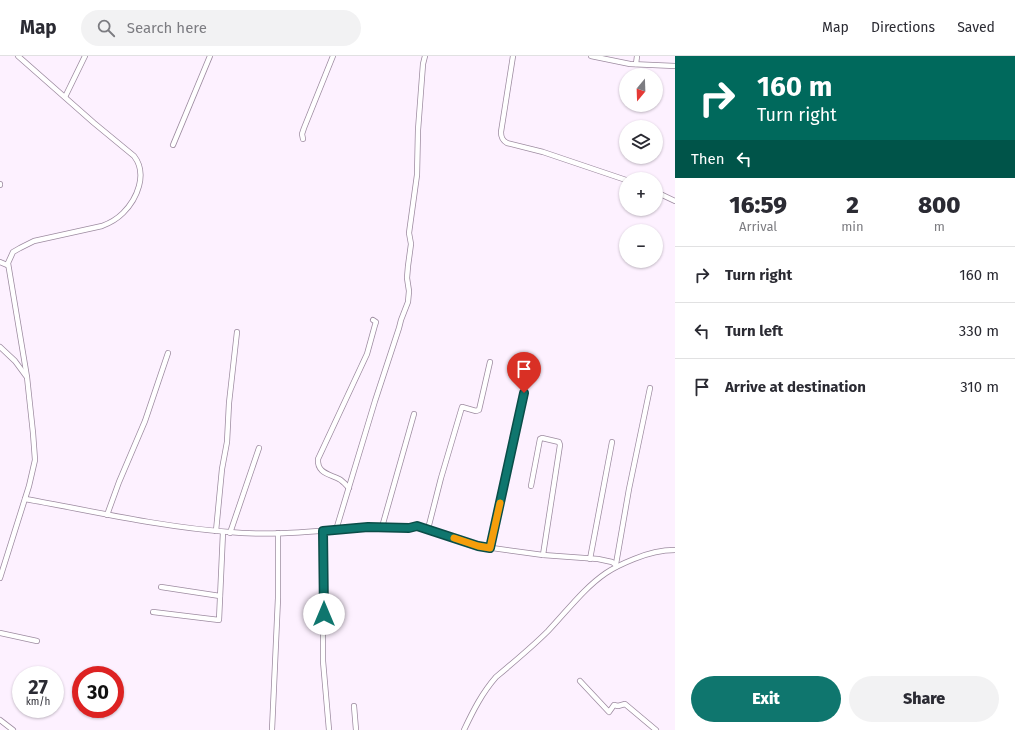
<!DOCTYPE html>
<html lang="en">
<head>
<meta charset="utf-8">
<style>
  :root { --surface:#fff; --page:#f2f2f3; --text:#2b2b33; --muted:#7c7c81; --line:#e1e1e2; --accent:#0f766e }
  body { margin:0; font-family:"Fira Sans",sans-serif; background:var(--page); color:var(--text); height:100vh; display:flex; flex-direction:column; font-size:15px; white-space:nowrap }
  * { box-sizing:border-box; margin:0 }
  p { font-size:13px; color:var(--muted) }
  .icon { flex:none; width:22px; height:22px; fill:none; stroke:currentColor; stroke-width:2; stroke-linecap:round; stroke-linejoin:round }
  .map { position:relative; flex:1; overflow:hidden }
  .side { display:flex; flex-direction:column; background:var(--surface); width:340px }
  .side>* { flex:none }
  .hud { background:#00695c; color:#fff; overflow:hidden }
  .needle { width:26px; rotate:199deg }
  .buttons { position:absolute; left:619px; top:12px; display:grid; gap:8px }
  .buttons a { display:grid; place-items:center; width:44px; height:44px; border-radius:50%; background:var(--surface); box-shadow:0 1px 3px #0004; font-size:20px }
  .speed { position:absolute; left:12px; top:610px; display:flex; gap:8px; font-size:20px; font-weight:700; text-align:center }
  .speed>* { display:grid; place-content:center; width:52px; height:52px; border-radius:50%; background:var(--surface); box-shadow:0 1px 3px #0004; line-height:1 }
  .speed small { font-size:10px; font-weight:400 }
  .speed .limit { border:6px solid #d22; background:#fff; color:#111 }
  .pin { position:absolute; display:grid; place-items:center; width:34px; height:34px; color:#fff; margin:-41px -17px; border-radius:50% 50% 50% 0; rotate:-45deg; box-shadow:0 0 4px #0007 }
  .pin .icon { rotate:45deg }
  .me { position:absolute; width:44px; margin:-22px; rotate:0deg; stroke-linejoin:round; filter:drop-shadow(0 0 3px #0008) }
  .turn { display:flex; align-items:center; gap:14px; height:84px; padding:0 16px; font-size:18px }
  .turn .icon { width:52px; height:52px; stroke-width:2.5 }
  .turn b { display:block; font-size:28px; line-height:34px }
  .then { display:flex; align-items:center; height:38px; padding:0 16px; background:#0003; gap:8px; font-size:15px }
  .eta { display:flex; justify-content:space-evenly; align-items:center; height:68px; text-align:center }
  .eta b { font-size:24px; font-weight:800; line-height:28px }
  .button { display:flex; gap:8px; margin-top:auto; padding:8px 16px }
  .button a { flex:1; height:46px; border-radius:24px; background:var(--accent); color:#fff; font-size:16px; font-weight:800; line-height:46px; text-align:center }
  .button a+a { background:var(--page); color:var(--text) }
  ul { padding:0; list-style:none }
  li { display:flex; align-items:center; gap:12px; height:56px; padding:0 16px; border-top:1px solid var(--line) }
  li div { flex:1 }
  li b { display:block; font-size:15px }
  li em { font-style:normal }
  header { display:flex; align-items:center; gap:24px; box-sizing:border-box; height:56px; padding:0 20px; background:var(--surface); border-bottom:1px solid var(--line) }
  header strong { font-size:19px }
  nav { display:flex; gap:22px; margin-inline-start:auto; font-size:14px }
  .search { width:280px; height:36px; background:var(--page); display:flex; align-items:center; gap:10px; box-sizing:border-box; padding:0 14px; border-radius:22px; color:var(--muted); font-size:15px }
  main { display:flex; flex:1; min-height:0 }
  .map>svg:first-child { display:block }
</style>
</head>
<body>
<header>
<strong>Map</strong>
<div class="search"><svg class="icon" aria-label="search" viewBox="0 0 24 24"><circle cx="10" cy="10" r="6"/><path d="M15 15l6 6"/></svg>Search here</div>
<nav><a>Map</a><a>Directions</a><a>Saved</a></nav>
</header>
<main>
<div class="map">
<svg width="675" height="674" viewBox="0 0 675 674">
  <rect width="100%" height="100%" fill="#fdf1ff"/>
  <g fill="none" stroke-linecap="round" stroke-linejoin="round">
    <g stroke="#9d8ba0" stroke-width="6">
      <g id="minor">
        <path d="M 513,0 L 501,76 C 501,81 502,84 507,87 L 543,96 L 626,124"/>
        <path d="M 591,0 L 630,8 L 675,10"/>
        <path d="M 636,8 L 637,0"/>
        <path d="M 65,41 L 85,0"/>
        <path d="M 303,83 L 302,78 L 304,72 L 333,0"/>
        <path d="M 173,89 L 210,0"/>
        <path d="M 0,129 L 0,128"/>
        <path d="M 656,136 L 675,145"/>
        <path d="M 0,206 L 7,209"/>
        <path d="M 0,291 L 15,305 L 26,320"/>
        <path d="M 531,430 L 540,383 L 542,382 L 559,386 L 560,389 L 543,499"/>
        <path d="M 349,432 C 346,429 343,425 339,423 C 329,418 317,417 318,403 L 367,298 L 375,269 L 376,266 L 373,264"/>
        <path d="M 25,443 C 93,455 160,471 229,476 C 272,480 316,475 359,472 C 379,471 398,474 417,470 L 478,490 L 543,499 L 598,503 L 612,506 L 617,510"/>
        <path d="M 107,459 L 119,426 L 145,365 L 168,297"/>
        <path d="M 382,471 L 414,358"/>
        <path d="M 428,473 L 441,422 L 462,351 L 476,355 L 479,354 L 490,306"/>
        <path d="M 336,474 L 375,345 L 399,272 L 401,264 L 408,246 L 409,235 L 407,222 L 408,210 L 411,188 L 409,177 L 417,119 L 418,74 L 423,8 L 425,0"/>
        <path d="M 216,475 L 222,413 L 227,386 L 229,347 L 237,276"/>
        <path d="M 323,475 L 323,605 L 329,674"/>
        <path d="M 230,477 L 259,392"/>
        <path d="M 490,492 L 524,337"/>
        <path d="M 590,503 L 612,386"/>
        <path d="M 616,508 L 629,433 L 650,332"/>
        <path d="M 0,522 L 29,430 L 35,404 L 33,377 L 27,321 L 8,207 L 13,196 L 20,192 L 34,185 L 102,170 C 110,167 117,163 123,157 C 137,143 148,118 134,100 L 94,67 L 18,0"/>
        <path d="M 161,531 L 220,540"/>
        <path d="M 153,556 L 219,564 L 223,476"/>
        <path d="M 0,577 L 37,585"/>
        <path d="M 580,625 L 609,656 L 614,649 L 618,650 L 625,648 L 656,674"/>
        <path d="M 354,650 L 356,674"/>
        <path d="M 0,664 L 13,674"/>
        <path d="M 272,674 L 278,542 L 278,477"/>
        <path d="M 464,674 C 473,655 482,637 496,621 C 514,606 532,591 548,575 C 567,555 584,532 606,517 C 615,511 624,507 634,503 C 646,498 661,494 675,494"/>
      </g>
    </g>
    <use href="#minor" stroke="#fff" stroke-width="4.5"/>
  </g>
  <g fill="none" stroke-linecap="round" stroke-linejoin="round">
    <g stroke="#0a4d48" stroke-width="10">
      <path id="route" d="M 324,558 L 323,475 L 368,471 L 409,472 L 417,470 L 478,490 L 490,492 L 524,337"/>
    </g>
    <use href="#route" stroke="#0f766e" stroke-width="7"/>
    <path stroke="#f59e0b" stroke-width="7" d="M 454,482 L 478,490 L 490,492 L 500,447"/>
  </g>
</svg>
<div class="buttons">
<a><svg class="needle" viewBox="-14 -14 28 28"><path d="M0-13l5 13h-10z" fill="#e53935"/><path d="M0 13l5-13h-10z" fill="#7c7c81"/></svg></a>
<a><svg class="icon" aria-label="layers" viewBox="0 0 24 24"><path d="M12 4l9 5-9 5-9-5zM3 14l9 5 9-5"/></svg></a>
<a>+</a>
<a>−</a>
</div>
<div class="speed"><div>27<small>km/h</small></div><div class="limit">30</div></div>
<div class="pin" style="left:524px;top:337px;background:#d93025"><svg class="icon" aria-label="arrive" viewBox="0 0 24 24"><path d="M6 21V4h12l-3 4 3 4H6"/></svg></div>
<svg class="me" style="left:324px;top:558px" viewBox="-20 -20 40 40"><circle r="19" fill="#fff"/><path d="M0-13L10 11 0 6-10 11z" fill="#0f766e"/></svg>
</div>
<section class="side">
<div class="hud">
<div class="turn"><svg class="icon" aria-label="right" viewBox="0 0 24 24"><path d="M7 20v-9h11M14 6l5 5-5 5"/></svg><div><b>160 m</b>Turn right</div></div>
<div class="then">Then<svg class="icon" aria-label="left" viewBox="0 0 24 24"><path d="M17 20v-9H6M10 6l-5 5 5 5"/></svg></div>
</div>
<div class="eta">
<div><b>16:59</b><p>Arrival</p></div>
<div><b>2</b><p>min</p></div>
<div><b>800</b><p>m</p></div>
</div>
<ul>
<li><svg class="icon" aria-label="right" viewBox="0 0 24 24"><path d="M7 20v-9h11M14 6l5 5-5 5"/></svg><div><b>Turn right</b></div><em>160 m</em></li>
<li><svg class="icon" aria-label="left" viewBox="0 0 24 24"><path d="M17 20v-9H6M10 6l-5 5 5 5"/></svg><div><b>Turn left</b></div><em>330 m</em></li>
<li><svg class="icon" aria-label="arrive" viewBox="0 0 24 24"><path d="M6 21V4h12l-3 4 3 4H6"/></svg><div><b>Arrive at destination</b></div><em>310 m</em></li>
</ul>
<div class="button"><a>Exit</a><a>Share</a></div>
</section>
</main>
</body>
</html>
